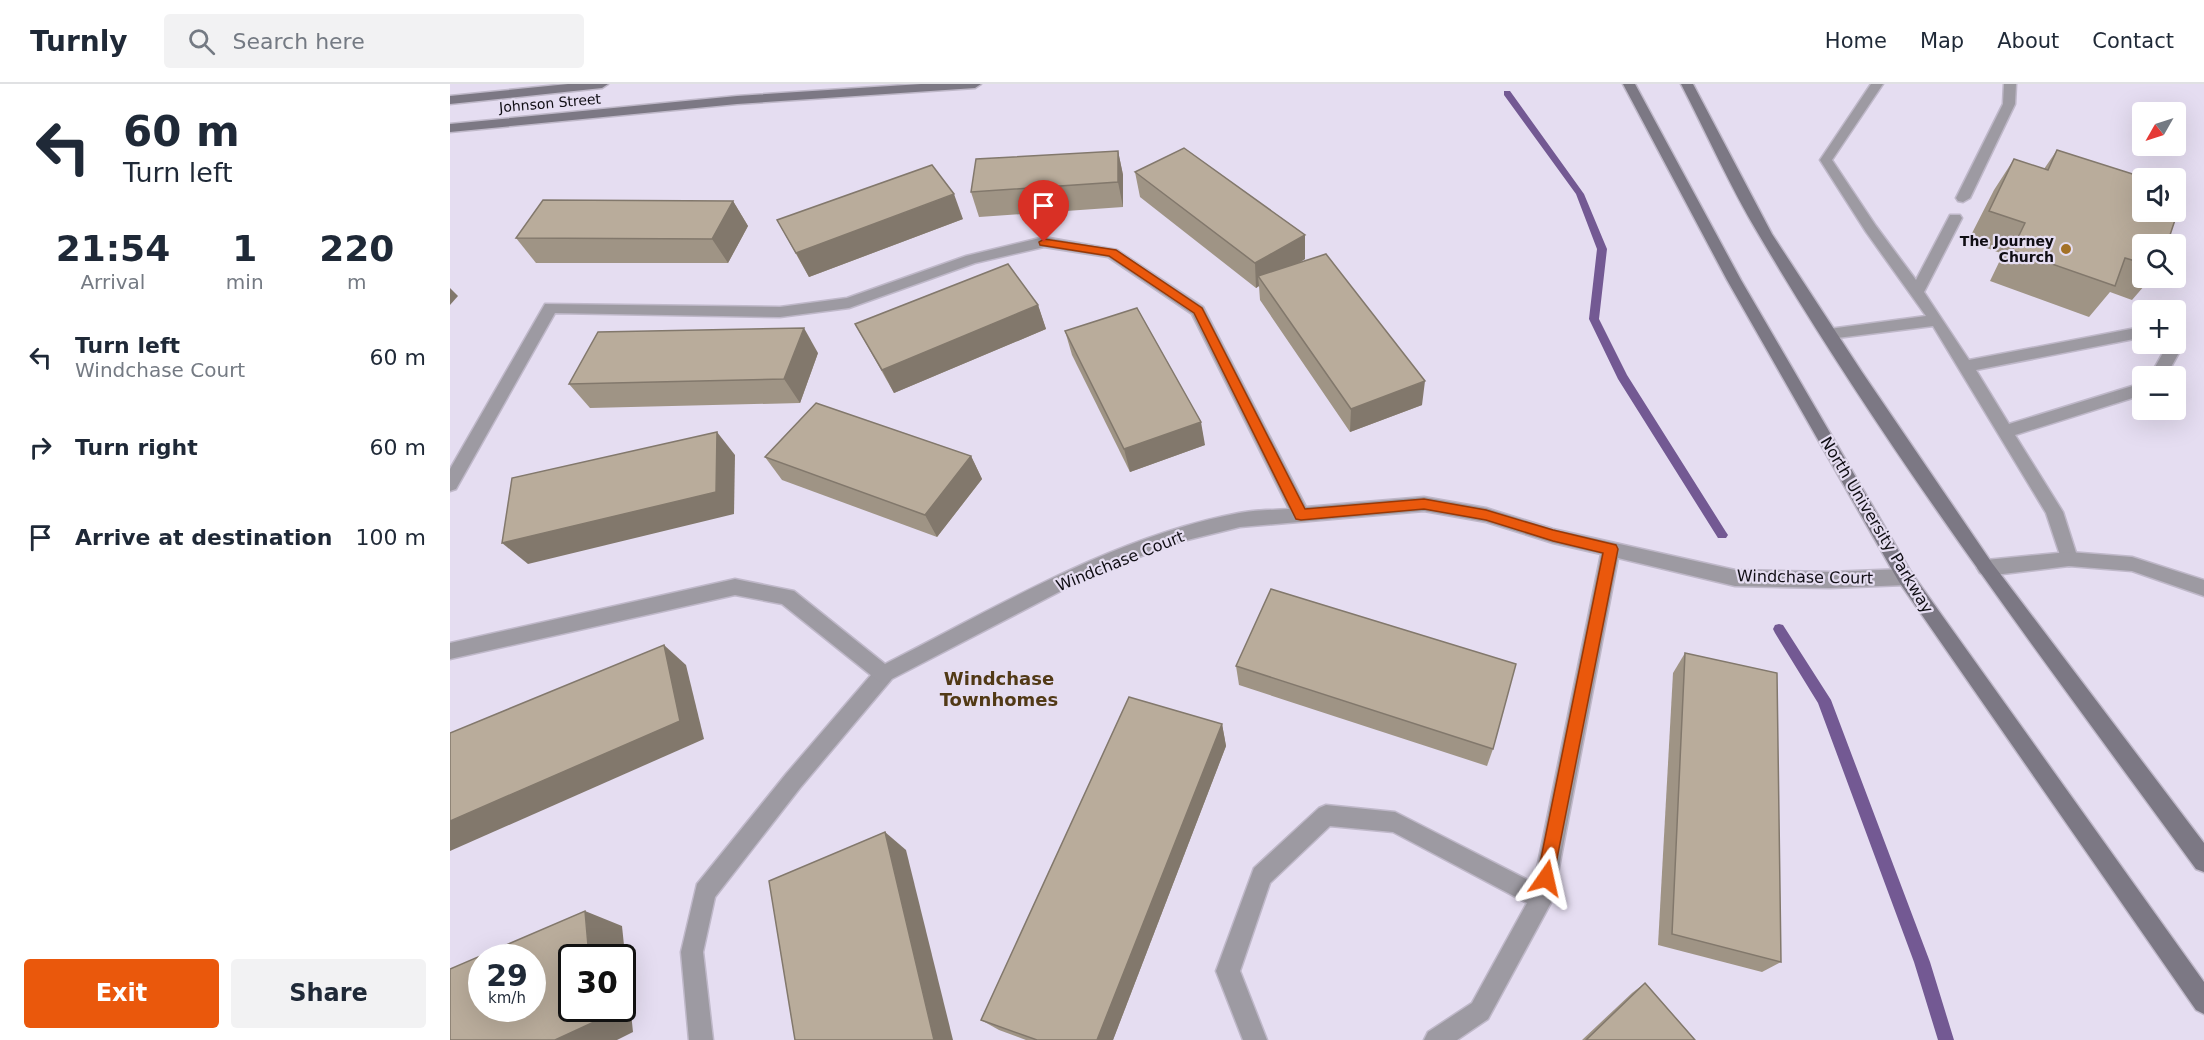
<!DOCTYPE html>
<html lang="en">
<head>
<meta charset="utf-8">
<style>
  :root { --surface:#fff; --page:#f2f2f3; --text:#1f2937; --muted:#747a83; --line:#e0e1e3; --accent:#ea580c }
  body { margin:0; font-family:"DejaVu Sans",sans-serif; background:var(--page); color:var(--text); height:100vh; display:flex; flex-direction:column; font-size:22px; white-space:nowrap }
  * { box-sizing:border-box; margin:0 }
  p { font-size:20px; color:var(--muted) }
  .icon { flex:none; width:33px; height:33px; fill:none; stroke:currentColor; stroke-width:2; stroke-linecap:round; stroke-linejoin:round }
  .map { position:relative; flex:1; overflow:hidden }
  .details { display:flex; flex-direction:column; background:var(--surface); width:450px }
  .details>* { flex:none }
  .banner { background:#fff; color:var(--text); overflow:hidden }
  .needle { width:39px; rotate:231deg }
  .fabs { position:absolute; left:1682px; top:18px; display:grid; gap:12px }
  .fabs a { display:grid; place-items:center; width:54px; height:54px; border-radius:6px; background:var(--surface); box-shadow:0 6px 24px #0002; font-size:30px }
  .speed { position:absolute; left:18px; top:860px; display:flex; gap:12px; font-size:30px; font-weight:700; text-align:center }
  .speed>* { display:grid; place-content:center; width:78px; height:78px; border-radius:50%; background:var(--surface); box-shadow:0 6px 24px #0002; line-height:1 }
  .speed small { font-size:15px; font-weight:400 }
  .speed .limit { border:3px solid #111; border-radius:9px; background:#fff; color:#111 }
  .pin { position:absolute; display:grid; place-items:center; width:51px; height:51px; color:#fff; margin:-62px -26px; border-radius:50% 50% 50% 0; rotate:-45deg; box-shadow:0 0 6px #0007 }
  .pin .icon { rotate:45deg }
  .me { position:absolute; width:66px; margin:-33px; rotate:11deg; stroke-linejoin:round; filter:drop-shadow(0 0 4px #0008) }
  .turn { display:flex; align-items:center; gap:21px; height:126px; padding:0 24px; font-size:27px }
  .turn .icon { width:78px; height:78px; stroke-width:2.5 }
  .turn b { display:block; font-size:42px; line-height:51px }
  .eta { display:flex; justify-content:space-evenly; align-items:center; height:102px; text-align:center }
  .eta b { font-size:36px; font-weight:700; line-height:42px }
  .primary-button { display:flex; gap:12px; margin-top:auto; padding:12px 24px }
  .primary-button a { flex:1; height:69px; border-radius:6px; background:var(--accent); color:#fff; font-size:24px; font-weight:700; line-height:69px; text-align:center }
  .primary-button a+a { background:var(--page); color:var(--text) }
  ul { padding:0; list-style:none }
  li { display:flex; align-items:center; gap:18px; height:90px; padding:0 24px }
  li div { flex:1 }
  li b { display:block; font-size:22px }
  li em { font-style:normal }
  header { display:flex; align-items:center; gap:36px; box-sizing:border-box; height:84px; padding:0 30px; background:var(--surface); border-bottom:2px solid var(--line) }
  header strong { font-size:28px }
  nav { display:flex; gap:33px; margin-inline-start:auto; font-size:21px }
  .search { width:420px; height:54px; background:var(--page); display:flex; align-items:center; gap:15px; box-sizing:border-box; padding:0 21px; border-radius:6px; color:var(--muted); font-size:22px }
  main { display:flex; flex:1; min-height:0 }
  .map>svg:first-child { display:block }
</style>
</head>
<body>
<header>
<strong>Turnly</strong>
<div class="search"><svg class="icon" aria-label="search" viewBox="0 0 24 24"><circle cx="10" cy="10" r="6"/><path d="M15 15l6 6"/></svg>Search here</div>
<nav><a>Home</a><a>Map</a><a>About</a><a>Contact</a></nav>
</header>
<main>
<section class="details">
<div class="banner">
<div class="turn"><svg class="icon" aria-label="left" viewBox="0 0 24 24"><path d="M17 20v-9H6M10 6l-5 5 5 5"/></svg><div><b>60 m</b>Turn left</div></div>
</div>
<div class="eta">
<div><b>21:54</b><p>Arrival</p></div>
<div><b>1</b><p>min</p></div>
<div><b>220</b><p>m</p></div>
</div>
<ul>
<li><svg class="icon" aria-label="left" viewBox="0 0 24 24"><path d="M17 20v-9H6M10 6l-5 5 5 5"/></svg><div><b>Turn left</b><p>Windchase Court</p></div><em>60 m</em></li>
<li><svg class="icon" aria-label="right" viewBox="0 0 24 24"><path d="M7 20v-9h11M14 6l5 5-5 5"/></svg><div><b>Turn right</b></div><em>60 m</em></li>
<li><svg class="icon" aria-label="arrive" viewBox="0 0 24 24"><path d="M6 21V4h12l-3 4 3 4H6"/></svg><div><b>Arrive at destination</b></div><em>100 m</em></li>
</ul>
<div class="primary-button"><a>Exit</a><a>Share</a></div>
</section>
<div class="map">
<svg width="1754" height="956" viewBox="0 0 1754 956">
  <rect width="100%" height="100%" fill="#e5ddf1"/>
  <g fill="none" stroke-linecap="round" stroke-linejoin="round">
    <g fill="#735993" fill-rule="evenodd">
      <path d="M 1054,7 L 1060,7 L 1134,110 L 1157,165 L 1149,235 L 1177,291 L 1276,448 L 1278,451 L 1276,454 L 1268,454 L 1168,295 L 1139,235 L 1147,165 L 1126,110 L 1054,11 Z"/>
      <path d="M 1329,540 L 1333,541 L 1381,616 L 1480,878 L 1504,956 L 1488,956 L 1464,878 L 1368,619 L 1325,549 L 1323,545 L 1325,541 Z"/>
    </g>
    <g stroke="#bfb8c9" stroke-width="3">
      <g id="service">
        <path d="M 1421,0 L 1433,0 L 1382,76 L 1426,142 L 1466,196 L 1500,131 L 1510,131 L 1512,134 L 1474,208 L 1519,276 L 1686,244 L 1692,246 L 1692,257 L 1684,255 L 1526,286 L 1559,340 L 1692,299 L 1692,311 L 1565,351 L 1613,428 L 1628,475 L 1625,480 L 1619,482 L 1613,480 L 1596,429 L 1483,242 L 1379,255 L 1371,250 L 1379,245 L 1476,232 L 1416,148 L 1370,76 Z"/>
        <path d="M 1554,0 L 1566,0 L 1565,20 L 1520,114 L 1513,118 L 1508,117 L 1506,114 L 1553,20 Z"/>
        <path d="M 1704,260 L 1724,260 L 1731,265 L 1716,292 L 1700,292 L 1714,267 L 1706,264 Z"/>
        <path d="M 434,581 L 441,584 L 444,590 L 441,596 L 350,704 L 265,813 L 253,868 L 263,956 L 239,956 L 231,868 L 247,800 L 336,690 L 427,584 Z"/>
      </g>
    </g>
    <g stroke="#bfb8c9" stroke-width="3">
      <g id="minor">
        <path d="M 594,153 L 667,166 L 753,223 L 856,423 L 974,413 L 1036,424 L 1103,445 L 1285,486 L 1380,488 L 1455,485 L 1461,488 L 1464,493 L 1461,498 L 1455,501 L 1380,504 L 1285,502 L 1168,474 L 1103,815 L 1038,935 L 1007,956 L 974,956 L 978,948 L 1022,919 L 1077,819 L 943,748 L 880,742 L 820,799 L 790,887 L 817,956 L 793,956 L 766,887 L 804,784 L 869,724 L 876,721 L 945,728 L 1084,799 L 1151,470 L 1103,459 L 1036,438 L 974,427 L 790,443 L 721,460 L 630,497 L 434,599 L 427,596 L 332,520 L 285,511 L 0,575 L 0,559 L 285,495 L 344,507 L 435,580 C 549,522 663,453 789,429 C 805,426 823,426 839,425 L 742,230 L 658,173 L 594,163 L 525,179 L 399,224 L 330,233 L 105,229 L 6,405 L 0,407 L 0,385 L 95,220 L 330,223 L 397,214 L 516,172 Z"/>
        <path d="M 1619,468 L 1682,473 L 1754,496 L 1754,512 L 1682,487 L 1619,482 L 1536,492 L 1530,489 L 1527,484 L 1530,479 L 1536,476 Z"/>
      </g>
    </g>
    <g stroke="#bfb8c9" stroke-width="3">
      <g id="secondary">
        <path d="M 118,0 L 158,0 L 152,4 L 0,20 L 0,12 Z"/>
        <path d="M 471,0 L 531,0 L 525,4 L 287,20 L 0,48 L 0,40 L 287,12 Z"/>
        <path d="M 1173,0 L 1185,0 L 1291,196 L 1461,488 L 1754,898 L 1754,930 L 1746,926 L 1449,498 L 1277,196 Z"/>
        <path d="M 1231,0 L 1243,0 L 1322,150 L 1412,288 L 1542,479 L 1754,759 L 1754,788 L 1746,785 C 1595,578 1439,372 1309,151 C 1280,103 1257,50 1231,0 Z"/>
      </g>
    </g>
    <use href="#service" fill="#9d9aa2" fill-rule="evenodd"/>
    <use href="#minor" fill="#9d9aa2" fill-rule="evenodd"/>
    <use href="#secondary" fill="#7c7884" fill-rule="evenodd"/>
  </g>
  <g fill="#9f9485">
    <path d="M 1607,66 L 1685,113 L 1692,160 L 1692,194 L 1701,194 L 1682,216 L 1660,208 L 1639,233 L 1540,197 L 1553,170 L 1518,157 L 1544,106 L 1564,75 L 1594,85 Z"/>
    <path d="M 668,67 L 673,91 L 673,123 L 529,133 L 521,108 Z"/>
    <path d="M 685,88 L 855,175 L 850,178 L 972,321 L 900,348 L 810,216 L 809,202 L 806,204 L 690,113 Z"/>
    <path d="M 283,117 L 298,142 L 278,179 L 86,179 L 66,154 Z"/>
    <path d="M 513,135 L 359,193 L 327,136 Z"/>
    <path d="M 588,221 L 596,245 L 444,309 L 405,240 Z"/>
    <path d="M 615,247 L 755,361 L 680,388 L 622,271 Z"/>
    <path d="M 368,269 L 350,319 L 140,324 L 119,300 Z"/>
    <path d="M 521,372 L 532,395 L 487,453 L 332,396 L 315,373 Z"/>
    <path d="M 1235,569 L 1331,878 L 1312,888 L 1208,861 L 1223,589 Z"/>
    <path d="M 786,582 L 1043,665 L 1037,682 L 789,601 Z"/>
    <path d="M 772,640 L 776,662 L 663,956 L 576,956 L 549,946 L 531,936 Z"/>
    <path d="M 1195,899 L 1245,956 L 1132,956 L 1182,909 Z"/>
  </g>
  <g fill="#82786c">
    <path d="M 668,67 L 673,91 L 673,123 L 668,98 Z"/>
    <path d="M 504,110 L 513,135 L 359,193 L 346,169 Z"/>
    <path d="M 283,117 L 298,142 L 278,179 L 262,155 Z"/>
    <path d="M 855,151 L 855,175 L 814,200 L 808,192 L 809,202 L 806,204 L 805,179 Z"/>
    <path d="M 0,204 L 8,212 L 0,221 Z"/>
    <path d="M 588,221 L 596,245 L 444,309 L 432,286 Z"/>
    <path d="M 354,244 L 368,269 L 350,319 L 334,295 Z"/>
    <path d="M 975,297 L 972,321 L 900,348 L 901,325 Z"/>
    <path d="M 751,338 L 755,361 L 680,388 L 674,365 Z"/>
    <path d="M 267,348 L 285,371 L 284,430 L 78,480 L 52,459 Z"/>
    <path d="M 521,372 L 532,395 L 487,453 L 475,431 Z"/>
    <path d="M 214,561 L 236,581 L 254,655 L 0,767 L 0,737 Z"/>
    <path d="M 772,640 L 776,662 L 663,956 L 647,956 Z"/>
    <path d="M 435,748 L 456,766 L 503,956 L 484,956 Z"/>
    <path d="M 135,827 L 172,842 L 183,948 L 167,956 L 105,956 L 143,924 L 172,924 L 172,873 L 139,873 Z"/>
  </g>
  <g fill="#b9ac9b" stroke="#82786c" stroke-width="1.5" fill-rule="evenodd">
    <path d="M 734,64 L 855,151 L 805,179 L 685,88 Z"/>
    <path d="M 1607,66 L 1692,93 L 1685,113 L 1692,116 L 1692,128 L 1725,128 L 1725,126 L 1728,127 L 1717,160 L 1692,160 L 1692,179 L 1675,174 L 1665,202 L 1562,166 L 1575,139 L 1539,127 L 1564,75 L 1598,86 Z"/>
    <path d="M 668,67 L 668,98 L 521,108 L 526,75 Z"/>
    <path d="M 482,81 L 504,110 L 346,169 L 327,136 Z"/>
    <path d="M 93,116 L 283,117 L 262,155 L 66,154 Z"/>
    <path d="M 876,170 L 975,297 L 901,325 L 808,192 Z"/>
    <path d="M 558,180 L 588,221 L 432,286 L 405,240 Z"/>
    <path d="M 687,224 L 751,338 L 674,365 L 615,247 Z"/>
    <path d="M 354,244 L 334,295 L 119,300 L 148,248 Z"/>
    <path d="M 366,319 L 521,372 L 475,431 L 315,373 Z"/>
    <path d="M 267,348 L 266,408 L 52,459 L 62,394 Z"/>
    <path d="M 821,505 L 1066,580 L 1043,665 L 786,582 Z"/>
    <path d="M 214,561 L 230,637 L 0,737 L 0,649 Z"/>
    <path d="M 1235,569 L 1327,589 L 1331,878 L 1222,850 Z"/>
    <path d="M 679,613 L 772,640 L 647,956 L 587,956 L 531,936 Z"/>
    <path d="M 435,748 L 484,956 L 345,956 L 319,797 Z"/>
    <path d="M 135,827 L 139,873 L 122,873 L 122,924 L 143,924 L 144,938 L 105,956 L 0,956 L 0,885 ZM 32,873 L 82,873 L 82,924 L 32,924 Z"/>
    <path d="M 1195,899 L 1245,956 L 1136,956 Z"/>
  </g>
  <path fill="#ea580c" stroke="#983908" stroke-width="1.5" d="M 594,155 L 666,166 L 752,224 L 855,425 L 974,415 L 1036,426 L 1103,446 L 1166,461 L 1168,465 L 1102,800 L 1096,803 L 1090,800 L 1087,794 L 1153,469 L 1103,457 L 1036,436 L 974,425 L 851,436 L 846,435 L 744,229 L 659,172 L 590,161 L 589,158 Z"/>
  <circle fill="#a37127" stroke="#e5ddf1" stroke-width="2" cx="1616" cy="165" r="6"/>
  <g text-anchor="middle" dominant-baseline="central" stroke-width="4.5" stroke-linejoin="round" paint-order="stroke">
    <g font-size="14" fill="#100e14" stroke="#e5ddf1">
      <text transform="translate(100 19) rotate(-5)">Johnson Street</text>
    </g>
    <g font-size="14" font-weight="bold" fill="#100e14" stroke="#e5ddf1" text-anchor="end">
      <text x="1604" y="157">The Journey<tspan x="1604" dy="16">Church</tspan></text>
    </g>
    <g font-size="16" fill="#100e14" stroke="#e5ddf1">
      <text transform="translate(1427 441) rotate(59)">North University Parkway</text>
      <text transform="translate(670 477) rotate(-22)">Windchase Court</text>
      <text transform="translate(1355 493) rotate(1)">Windchase Court</text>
    </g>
    <g font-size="18" font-weight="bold" fill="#513916" stroke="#e5ddf1">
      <text x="549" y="594">Windchase<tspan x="549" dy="21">Townhomes</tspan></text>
    </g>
  </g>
</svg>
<div class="fabs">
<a><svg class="needle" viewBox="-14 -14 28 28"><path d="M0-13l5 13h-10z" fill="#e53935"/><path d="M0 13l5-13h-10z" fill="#747a83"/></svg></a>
<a><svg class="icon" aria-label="sound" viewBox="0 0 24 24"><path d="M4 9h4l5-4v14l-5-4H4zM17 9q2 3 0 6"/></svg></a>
<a><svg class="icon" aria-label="search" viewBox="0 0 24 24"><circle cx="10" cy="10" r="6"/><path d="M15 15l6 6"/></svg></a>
<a>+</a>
<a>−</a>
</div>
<div class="speed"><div>29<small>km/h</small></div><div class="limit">30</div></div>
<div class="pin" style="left:594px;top:158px;background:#d93025"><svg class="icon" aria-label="arrive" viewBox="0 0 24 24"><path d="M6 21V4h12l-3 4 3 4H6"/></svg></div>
<svg class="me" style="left:1096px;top:794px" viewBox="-20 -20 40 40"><path d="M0-17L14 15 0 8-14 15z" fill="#ea580c" stroke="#fff" stroke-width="4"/></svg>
</div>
</main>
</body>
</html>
